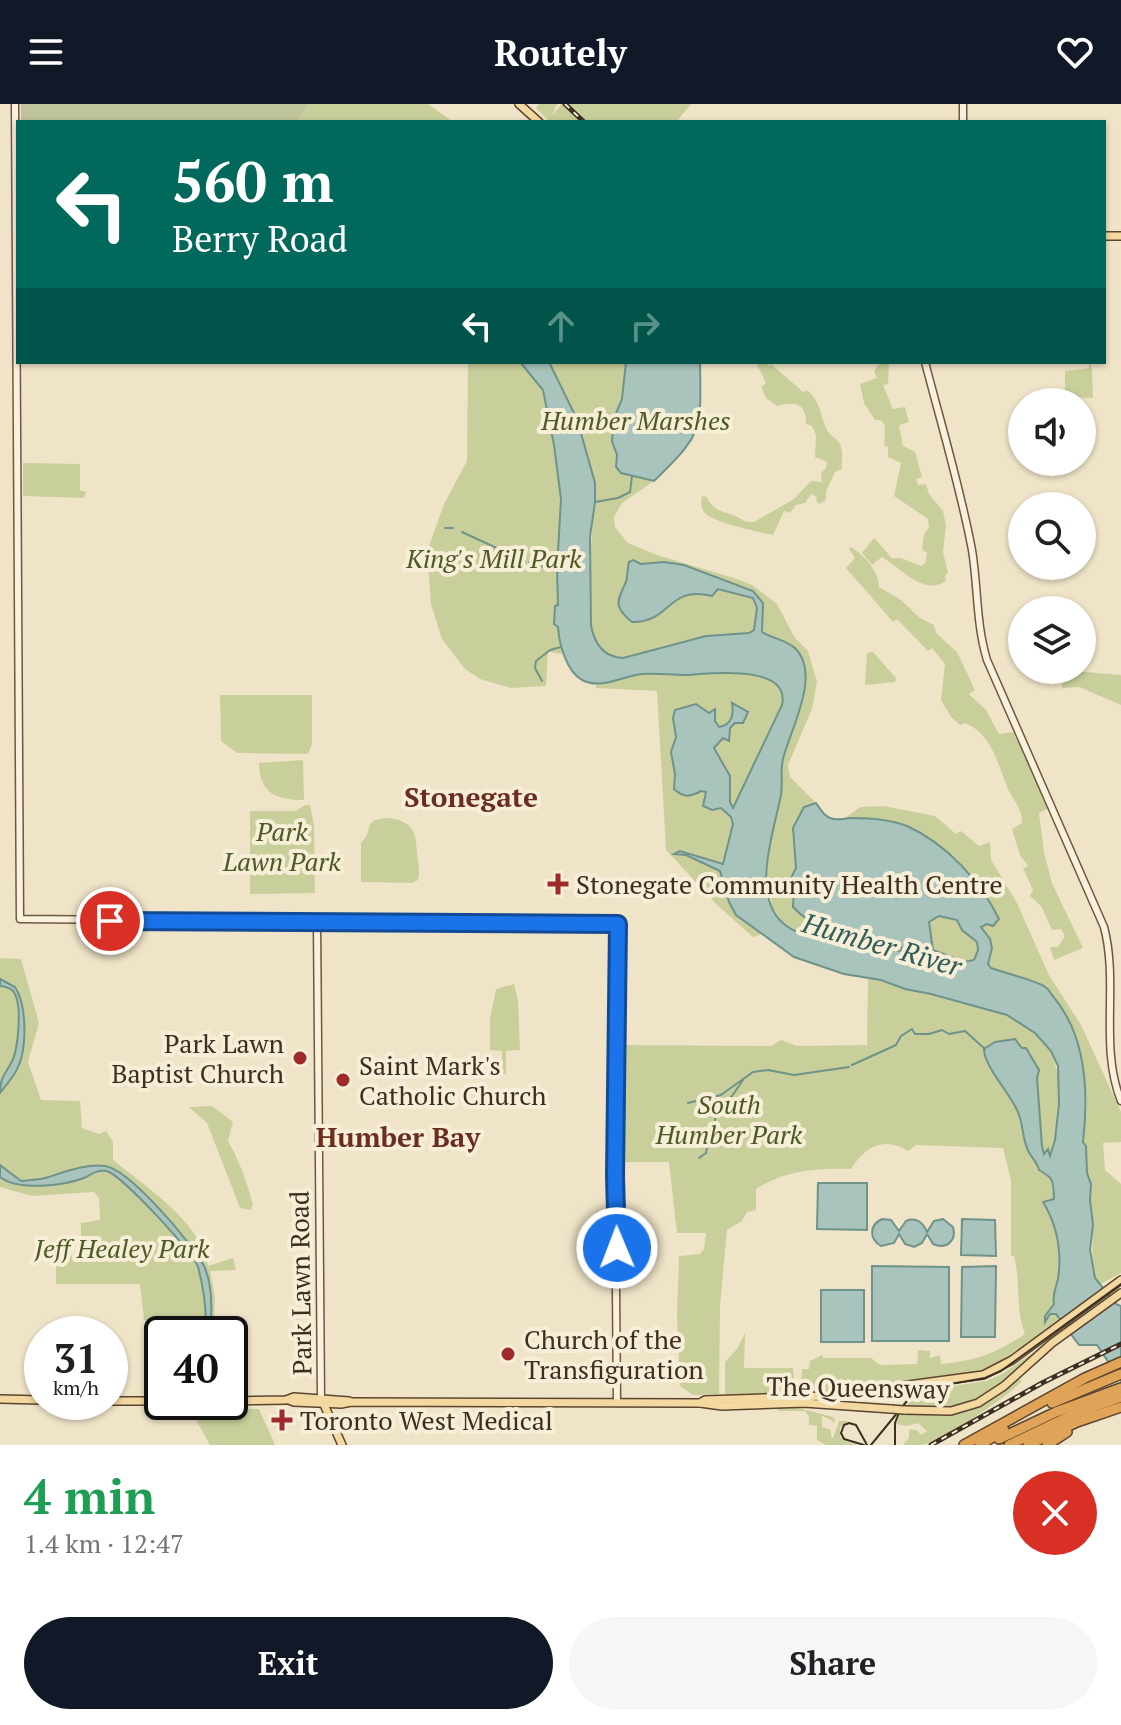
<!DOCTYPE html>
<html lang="en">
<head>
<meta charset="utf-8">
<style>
  :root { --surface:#fff; --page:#f6f6f6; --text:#202124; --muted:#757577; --accent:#111827 }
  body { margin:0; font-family:"PT Serif",serif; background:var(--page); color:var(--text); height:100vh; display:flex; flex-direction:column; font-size:30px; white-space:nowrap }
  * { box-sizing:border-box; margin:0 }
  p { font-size:26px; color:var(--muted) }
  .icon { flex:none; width:44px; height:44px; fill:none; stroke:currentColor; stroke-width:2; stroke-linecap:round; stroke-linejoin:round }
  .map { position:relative; height:1341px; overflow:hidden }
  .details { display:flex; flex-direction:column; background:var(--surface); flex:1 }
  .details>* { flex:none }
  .guide { position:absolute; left:16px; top:16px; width:1090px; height:244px; border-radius:0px; box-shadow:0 2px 6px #0004; background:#00695c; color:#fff; overflow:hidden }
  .controls { position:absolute; left:1008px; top:284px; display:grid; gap:16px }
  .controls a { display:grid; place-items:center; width:88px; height:88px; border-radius:50%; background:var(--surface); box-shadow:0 2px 6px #0004; font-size:40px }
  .speed { position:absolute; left:24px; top:1212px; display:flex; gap:16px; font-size:40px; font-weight:700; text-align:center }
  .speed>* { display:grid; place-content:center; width:104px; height:104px; border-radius:50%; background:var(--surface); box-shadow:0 2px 6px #0004; line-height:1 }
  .speed small { font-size:20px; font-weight:400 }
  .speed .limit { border:4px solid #111; border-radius:12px; background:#fff; color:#111 }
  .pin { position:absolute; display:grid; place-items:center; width:68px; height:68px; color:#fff; margin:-34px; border:4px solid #fff; border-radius:50%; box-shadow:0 2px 8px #0007 }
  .me { position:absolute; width:88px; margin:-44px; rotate:359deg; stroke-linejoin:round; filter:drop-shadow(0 0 6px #0008) }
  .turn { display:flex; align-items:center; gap:28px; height:168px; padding:0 24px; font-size:36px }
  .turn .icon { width:104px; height:104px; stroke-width:2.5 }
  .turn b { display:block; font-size:56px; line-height:68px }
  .lanes { display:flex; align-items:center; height:76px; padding:0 24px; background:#0003; justify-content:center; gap:40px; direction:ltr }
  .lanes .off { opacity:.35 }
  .round { display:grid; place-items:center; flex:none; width:84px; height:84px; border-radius:42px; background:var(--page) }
  .head { display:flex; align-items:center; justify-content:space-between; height:136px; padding:0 24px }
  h1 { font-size:48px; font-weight:600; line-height:60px; color:#1e9e55 }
  .action { display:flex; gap:16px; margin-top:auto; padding:16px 24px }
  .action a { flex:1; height:92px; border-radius:48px; background:var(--accent); color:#fff; font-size:32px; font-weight:600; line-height:92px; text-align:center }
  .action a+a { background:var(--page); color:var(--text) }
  header { display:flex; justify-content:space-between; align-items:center; height:104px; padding:0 24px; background:var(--accent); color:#fff; font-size:36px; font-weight:600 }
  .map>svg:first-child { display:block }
</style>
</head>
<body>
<header><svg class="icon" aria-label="menu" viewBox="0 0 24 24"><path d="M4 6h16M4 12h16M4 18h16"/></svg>Routely<svg class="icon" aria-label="heart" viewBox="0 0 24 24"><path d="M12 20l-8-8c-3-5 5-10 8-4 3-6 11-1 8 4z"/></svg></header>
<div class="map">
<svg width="1121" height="1341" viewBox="0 0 1121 1341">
  <rect width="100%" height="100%" fill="#f0e4c8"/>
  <g fill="#c9cf9b">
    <path d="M 309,0 L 428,0 L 453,18 L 296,18 Z"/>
    <path d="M 539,0 L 557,0 L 552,11 L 562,0 L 691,0 L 676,18 L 547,18 L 548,16 L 536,4 Z"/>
    <path d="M 468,258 L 520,258 L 543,286 L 561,383 L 558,523 L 559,537 L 565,550 L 548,548 L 546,582 L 511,584 L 480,575 L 465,565 L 442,535 L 431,500 L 427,448 L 444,400 L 467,357 Z"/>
    <path d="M 549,258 L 700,258 L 701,311 L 693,336 L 654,377 L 622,399 L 614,413 L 615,423 L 628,439 L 657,451 L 737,475 L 752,481 L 777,500 L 795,534 L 808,547 L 817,578 L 812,605 L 788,661 L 790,673 L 816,699 L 804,703 C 800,711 794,719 793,727 C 791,747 802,760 789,778 L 794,789 L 793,803 C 820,833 863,833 901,842 L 902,847 L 844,842 L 801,829 L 783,819 L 772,803 L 767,770 L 770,735 L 780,693 L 783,657 L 803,596 L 806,572 L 796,545 C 752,518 701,532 654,545 C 643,548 630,555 618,554 C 569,553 599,409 594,378 C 587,333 566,299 549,258 Z"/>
    <path d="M 756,258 L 765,258 L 769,262 L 771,260 L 803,288 L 807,286 C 823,301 819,310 827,326 C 830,332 837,334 840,340 C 844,349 841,357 842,365 L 835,368 L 826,387 L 826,396 L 819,400 L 816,397 L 817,393 L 811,390 L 805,399 L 796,401 L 790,409 L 784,407 L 773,431 C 758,428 716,419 706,410 C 700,405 701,399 702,392 L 707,393 C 713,407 722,407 735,412 C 743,415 744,419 754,418 L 794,395 L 811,377 L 822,378 L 821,369 L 826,364 L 827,358 L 815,353 L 816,331 L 812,322 L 806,320 C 806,299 796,297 777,302 L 766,294 L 761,283 L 766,279 Z"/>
    <path d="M 880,258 L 889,258 L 888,280 L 883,281 L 893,305 L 905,303 L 909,318 L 899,321 L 903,342 L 915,348 L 922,373 L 916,375 L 918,381 L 926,380 L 929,390 L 943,407 L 946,421 L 943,448 L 948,469 L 945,472 L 946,477 C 922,492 903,465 882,453 L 872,461 L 862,449 L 874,434 L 892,454 L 901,454 L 921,462 L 925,459 L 927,449 L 922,445 L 924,430 L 929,424 L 928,415 L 894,392 L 901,359 L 888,353 L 888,343 L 884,342 L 885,322 L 881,316 L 875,316 L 864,299 L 860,280 L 877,274 L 874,267 Z"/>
    <path d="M 1089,258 L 1092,264 L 1093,294 L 1065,293 L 1065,267 L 1089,264 Z"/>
    <path d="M 23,359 L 80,360 L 80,386 L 86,388 L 84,394 L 23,392 Z"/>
    <path d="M 851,443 C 864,451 879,467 879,483 L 901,496 L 920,514 L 934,521 L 936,529 L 957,548 L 975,586 L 969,590 L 986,606 L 999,630 L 1013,628 L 1049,704 L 1039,709 L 1044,748 L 1052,779 L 1083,844 L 1054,856 L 1050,843 L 1058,843 L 1065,832 L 1061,825 L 1052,826 L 1041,802 L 1030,792 L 1033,786 L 1023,764 L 1028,762 L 1020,751 L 1012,725 L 1022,719 C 1022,704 1014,698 1008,685 C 998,661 992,630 965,619 L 960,621 L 951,613 L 941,596 L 945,560 L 932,544 L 928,547 L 897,515 L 893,518 L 846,464 L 855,454 L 849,445 Z"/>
    <path d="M 870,548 L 873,548 L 896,574 L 895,578 L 865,581 L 867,550 Z"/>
    <path d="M 1061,566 L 1121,571 L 1121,601 L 1079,583 L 1062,584 Z"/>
    <path d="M 744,569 C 762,571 780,576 783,596 L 735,704 L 730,738 L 722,761 L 730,801 L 737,811 L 762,830 L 753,833 L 716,800 L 666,746 L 657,587 L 596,584 L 596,580 L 643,570 Z"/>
    <path d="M 220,591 L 312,591 L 312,640 L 308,650 L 237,649 L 221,637 Z"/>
    <path d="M 303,656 L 304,696 C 277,696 259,690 259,659 Z"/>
    <path d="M 305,701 L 310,701 L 314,722 L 315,789 L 250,790 L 250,707 L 296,707 Z"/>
    <path d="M 884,702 L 935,712 L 956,730 L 961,727 L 979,742 L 990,738 L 991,756 L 1017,799 L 1049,871 L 1081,921 L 1121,1008 L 1121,1038 L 1103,1039 L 1105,1066 L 1121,1080 L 1121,1169 L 1099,1181 C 1088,1161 1094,1139 1093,1118 C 1091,1093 1085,1068 1086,1042 L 1083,1038 C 1092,988 1085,909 1038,881 C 1023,872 999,872 988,860 L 990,845 L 981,823 L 999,815 L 981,790 L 978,778 L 954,754 L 874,714 L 845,714 L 860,703 Z"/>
    <path d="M 390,714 C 419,719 415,734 418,757 C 419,764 420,769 418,776 L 412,779 L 361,778 L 361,739 C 376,724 360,715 390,714 Z"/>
    <path d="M 939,812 L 957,816 L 962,826 L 977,838 L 978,846 L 975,856 L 964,858 L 933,846 L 929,816 Z"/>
    <path d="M 0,854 L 21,855 L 39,919 L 28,958 L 41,996 L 80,997 L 82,1024 L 99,1030 L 106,1027 L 113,1038 L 113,1056 C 146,1083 201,1118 208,1162 L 233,1154 L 236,1166 L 210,1167 L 215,1193 L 213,1230 L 163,1230 L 162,1217 L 144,1216 L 140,1180 L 56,1180 L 56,1152 L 81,1151 L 81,1119 L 100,1116 L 99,1094 L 94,1088 L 32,1092 L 0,1083 Z"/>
    <path d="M 868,873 L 1007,911 C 1056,931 1063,967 1057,1015 C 1055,1028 1055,1040 1050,1052 L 1044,1050 L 1042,1042 L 1037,974 L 1039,965 L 1026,945 L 1008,936 L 1003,937 L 989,964 L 1004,981 L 1016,1004 L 1026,1042 L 1031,1053 L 1043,1068 L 1051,1071 L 1054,1095 L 1043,1099 C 1057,1120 1062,1146 1058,1172 C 1056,1188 1051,1199 1059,1215 L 1000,1258 L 979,1267 L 809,1289 L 804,1287 L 801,1281 L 802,1265 L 809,1265 L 810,1257 L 822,1251 L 823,1254 L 871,1254 L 880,1261 L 917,1260 L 918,1246 L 930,1247 L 930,1254 L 940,1251 L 941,1260 C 976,1257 996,1249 1025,1230 C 1015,1205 1021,1178 1014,1152 L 1011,1152 L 1011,1076 L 1003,1044 L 916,1041 L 908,1047 C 885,1032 865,1042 851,1065 C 816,1064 786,1066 756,1085 L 756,1106 L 747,1108 L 742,1117 L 727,1126 L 720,1202 L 719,1290 L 693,1291 L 680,1282 L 677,1210 L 679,1152 L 700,1150 L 704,1145 L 706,1129 L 677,1129 L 669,1058 L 624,1058 L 625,941 L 771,942 L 781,936 L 797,942 L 867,941 Z"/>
    <path d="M 514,880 L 518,896 L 520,946 L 506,947 L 506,970 L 502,970 L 502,947 L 490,946 L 490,915 L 496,885 Z"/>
    <path d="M 212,1002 L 233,1018 L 228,1037 C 240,1058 247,1078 253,1101 L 251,1106 L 240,1104 L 207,1019 L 189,1003 Z"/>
    <path d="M 745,1229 L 744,1264 L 793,1264 L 795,1285 L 792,1289 L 725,1290 L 725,1258 L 737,1245 Z"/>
    <path d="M 1047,1239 L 982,1294 L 956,1304 L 906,1303 L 915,1291 L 922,1287 L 986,1277 L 1002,1270 Z"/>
    <path d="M 1017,1274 L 1022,1277 C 1007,1293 941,1338 922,1341 C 916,1341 909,1341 903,1341 L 909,1334 L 909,1325 L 917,1326 L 921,1331 L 927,1327 L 918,1319 L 907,1322 L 896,1320 L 900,1310 C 953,1313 977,1312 1017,1274 Z"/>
    <path d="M 777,1304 L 798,1304 L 833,1313 L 835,1316 L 833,1321 L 833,1317 L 822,1312 L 822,1323 L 831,1326 L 831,1333 L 833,1334 L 839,1317 L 848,1317 L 840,1324 L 840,1333 L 847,1338 L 858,1341 L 826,1341 L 817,1336 L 817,1322 L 809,1321 L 809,1313 L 805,1307 L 778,1307 Z"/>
    <path d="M 190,1305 L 259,1305 L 275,1341 L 210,1341 Z"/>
  </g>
  <path fill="#bfc49a" d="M 21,0 L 309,0 L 296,18 L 21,18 Z"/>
  <g fill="#a9c4bc" stroke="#6f938a" stroke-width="2" fill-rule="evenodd">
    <path d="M 520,258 L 549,258 L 577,315 L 595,379 L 595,398 L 590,433 L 591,521 C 594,538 603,553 623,554 L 706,532 L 749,529 L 754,526 L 757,504 L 753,494 L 718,485 L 712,492 C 667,481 671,519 632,518 C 613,503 617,497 626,478 C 628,471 627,465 629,458 L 633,456 L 641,460 L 664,458 L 684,461 L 753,487 L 763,499 L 762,528 C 772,534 786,536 795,544 C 822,570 790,626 783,655 C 780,667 783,679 781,691 C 774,727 750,792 784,820 C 810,841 871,844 902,847 L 901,842 C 863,833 820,833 793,803 L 794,788 L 789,778 L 796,764 L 793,724 L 804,703 L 816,699 C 821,706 825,714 834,715 C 839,716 846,714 852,714 C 870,714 889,715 907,722 C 947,740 981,778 999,815 L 993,822 L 987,820 L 981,823 L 990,835 L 992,844 L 988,860 L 991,864 C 1008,870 1028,874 1044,882 C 1049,885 1049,887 1052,891 C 1086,930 1089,987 1083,1038 L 1086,1042 L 1087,1069 L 1091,1080 L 1090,1096 L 1093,1121 L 1090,1146 L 1095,1174 L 1116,1200 L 1121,1202 L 1121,1277 L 1097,1241 L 1079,1241 L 1056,1210 L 1050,1210 L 1045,1218 L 1045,1212 L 1054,1200 C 1052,1191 1056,1184 1058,1175 C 1062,1148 1057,1121 1043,1098 L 1054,1095 C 1053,1077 1055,1075 1039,1066 C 1037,1057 1030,1053 1027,1044 C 1022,1032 1023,1018 1017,1006 C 1009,988 984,962 984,945 L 995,938 L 1015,935 L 1022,944 L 1026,944 L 1039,966 L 1037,974 L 1042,1042 L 1044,1050 L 1048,1045 L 1050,1052 L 1055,1036 L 1059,1000 L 1058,962 L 1051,947 L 1035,929 L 1007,911 L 931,890 L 905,885 L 881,876 L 844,870 L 794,853 L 736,811 L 729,798 L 720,767 L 686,751 L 674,750 L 680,747 L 723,760 L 733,720 L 731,713 L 721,704 L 712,706 L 703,702 L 706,688 L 701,687 C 690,693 684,694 674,685 L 675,670 L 671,648 L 676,633 L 673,614 L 675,606 L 696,600 L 709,609 L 715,605 L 715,617 L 719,623 C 732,621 734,610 732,599 L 748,608 L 743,619 L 735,619 L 730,624 L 729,637 L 723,634 L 714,644 L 730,672 L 730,698 L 733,704 L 782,601 C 791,559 708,570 685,571 C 671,571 656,569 642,570 C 623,572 601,586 582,576 C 566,567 559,539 558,523 L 554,520 L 555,502 L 558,501 L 557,465 L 561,395 L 554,341 L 543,286 ZM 939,812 L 957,816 L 962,826 L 977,838 L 978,846 L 974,856 L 964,858 L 933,846 L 929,818 Z"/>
    <path d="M 626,258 L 700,258 C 701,325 704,329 654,377 L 621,369 L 616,363 L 617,351 L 612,337 L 614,314 L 622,295 Z"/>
    <path d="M 0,875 L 15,883 C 27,901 27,944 18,963 C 14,973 6,981 0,989 C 0,968 11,966 15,949 C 18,936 23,896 12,886 C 10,884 3,882 0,882 Z"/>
    <path d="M 0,1061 L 21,1077 C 29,1076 37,1076 45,1074 C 62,1069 87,1059 105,1062 C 129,1065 193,1140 204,1162 C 213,1181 212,1210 210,1230 L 205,1230 C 207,1208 204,1185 198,1163 C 194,1149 119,1068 106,1067 C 96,1066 92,1070 84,1074 C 63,1082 18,1087 0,1073 Z"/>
    <path d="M 818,1079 L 867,1079 L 867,1126 L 817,1125 Z"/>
    <path d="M 882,1115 L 891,1116 L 899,1127 L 906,1117 C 916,1113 923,1118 927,1128 L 934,1117 L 943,1115 L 953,1123 C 957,1137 946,1146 933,1140 L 927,1130 L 922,1139 L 914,1143 L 905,1140 L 899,1130 L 894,1139 L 881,1142 C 869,1135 869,1121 882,1115 Z"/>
    <path d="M 962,1115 L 995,1116 L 996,1152 L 961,1151 Z"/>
    <path d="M 872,1162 L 949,1163 L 949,1237 L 872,1237 Z"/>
    <path d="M 996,1162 L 995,1233 L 961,1233 L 962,1163 Z"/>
    <rect x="821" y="1186" width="43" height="52"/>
  </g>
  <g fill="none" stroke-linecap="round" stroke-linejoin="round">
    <g stroke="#6f938a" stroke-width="2">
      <path d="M 595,398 L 618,394 L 630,388 L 632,372"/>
      <path d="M 445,424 L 453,424"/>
      <path d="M 462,428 L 525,457"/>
      <path d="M 529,458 L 558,468"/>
      <path d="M 542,577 L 535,564 L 536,557 L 550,546 L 561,543"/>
      <path d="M 852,961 L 896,941 L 901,932 L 912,925 L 915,930 L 929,930 L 942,926 L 949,930 L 965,927 L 985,945"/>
      <path d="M 688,999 L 721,991 L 753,968 L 768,966 L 794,971 L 849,963"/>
      <path d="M 699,1054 L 706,1049 L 708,1038 L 713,1031 L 717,1002 L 732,992 L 743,976"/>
    </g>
    <g stroke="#6f573f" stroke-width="9">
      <g id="secondary">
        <path d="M 15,0 L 20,815 L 618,820 L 615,1072 L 617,1298"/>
        <path d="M 963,18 L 963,0"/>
        <path d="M 925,258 C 941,320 960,382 972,446 C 978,483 976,520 987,556 L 1104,823 C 1119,880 1099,942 1121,997"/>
        <path d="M 317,819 L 321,1294"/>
      </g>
    </g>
    <g stroke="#5b4430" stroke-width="10">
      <g id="primary">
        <path d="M 519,0 L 539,18"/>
        <path d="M 1104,132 L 1121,132"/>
        <path d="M 0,1295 L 42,1296"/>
        <path d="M 289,1296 L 294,1298 L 341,1300 L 351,1298 L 700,1299 L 722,1302 L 804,1299 L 891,1305"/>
        <path d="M 322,1296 L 342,1341"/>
        <path d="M 110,1297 L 162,1297"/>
        <path d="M 230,1297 L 286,1296 L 294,1293 L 349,1297"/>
        <path d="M 700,1299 L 705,1296 L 826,1292 L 983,1271 L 1012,1256 L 1121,1176"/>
        <path d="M 904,1306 L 951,1307 L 978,1299 L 1004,1282 L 1052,1239 L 1121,1189"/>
      </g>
    </g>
    <g stroke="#5b4430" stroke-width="12">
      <g id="highway">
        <path d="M 1052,1299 L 1121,1270"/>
        <path d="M 999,1335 L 1056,1308 L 1121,1284"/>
        <path d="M 964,1341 L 1085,1274 L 1121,1258"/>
        <path d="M 980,1341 L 1004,1326"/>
        <path d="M 1009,1341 L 1072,1311 L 1121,1293"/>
        <path d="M 1028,1341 L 1077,1318 L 1121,1303"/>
        <path d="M 1047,1341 L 1067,1328"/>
      </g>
    </g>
    <use href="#secondary" stroke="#faf1dc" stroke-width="6"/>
    <use href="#primary" stroke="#f3d9a0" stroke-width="7"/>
    <use href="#highway" stroke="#e0a458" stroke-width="9"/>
    <g stroke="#3d2e20" stroke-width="2">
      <path d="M 864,1341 L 844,1335 L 841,1329 L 844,1321 L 849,1319 L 856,1321 L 867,1341"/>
      <path d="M 871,1341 L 916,1286 L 985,1274 L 1001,1267 L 1121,1180"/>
      <path d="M 895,1341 L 895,1319 L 899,1309"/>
    </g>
    <g stroke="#3d2e20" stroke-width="5">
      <g id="rail">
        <path d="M 565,0 L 584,18"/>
        <path d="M 931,1341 L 1042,1279 L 1121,1240"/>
      </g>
    </g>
    <use href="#rail" stroke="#f7eed8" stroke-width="2" stroke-dasharray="6" stroke-linecap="butt"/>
    <g stroke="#5b4430" stroke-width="10" stroke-linecap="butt">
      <path id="primary-bridge" d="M 891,1305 L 904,1306"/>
    </g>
    <use href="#primary-bridge" stroke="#f3d9a0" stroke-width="7"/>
  </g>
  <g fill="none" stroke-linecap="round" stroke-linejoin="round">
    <g stroke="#114b97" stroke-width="20">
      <path id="route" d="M 110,817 L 618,820 L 615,1072 L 617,1144"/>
    </g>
    <use href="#route" stroke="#1a73e8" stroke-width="14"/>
  </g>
  <g fill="#9e2a2b" stroke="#f7eed8" stroke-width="3">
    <path d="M554 768h8v8h8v8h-8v8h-8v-8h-8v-8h8z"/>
    <circle cx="300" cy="954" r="8"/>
    <circle cx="343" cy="976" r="8"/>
    <circle cx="508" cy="1250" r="8"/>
    <path d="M278 1304h8v8h8v8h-8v8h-8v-8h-8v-8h8z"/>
  </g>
  <g text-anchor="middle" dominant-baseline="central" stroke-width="8" stroke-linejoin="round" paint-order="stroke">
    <g font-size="26" font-style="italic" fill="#4d5a26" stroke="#f7eed8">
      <text x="636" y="316">Humber Marshes</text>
      <text x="494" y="454">King's Mill Park</text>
      <text x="282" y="727">Park<tspan x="282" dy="30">Lawn Park</tspan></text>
      <text x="729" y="1000">South<tspan x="729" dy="30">Humber Park</tspan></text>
      <text x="122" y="1144">Jeff Healey Park</text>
    </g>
    <g font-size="26" fill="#3d2e20" stroke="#f7eed8" text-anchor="start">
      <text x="576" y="780">Stonegate Community Health Centre</text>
      <text x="284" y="939" text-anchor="end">Park Lawn<tspan x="284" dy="30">Baptist Church</tspan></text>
      <text x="359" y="961">Saint Mark's<tspan x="359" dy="30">Catholic Church</tspan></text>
      <text x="524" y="1235">Church of the<tspan x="524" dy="30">Transfiguration</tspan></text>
      <text x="300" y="1316">Toronto West Medical</text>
    </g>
    <g font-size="26" fill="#3d2e20" stroke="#f7eed8">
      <text transform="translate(300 1179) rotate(-91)">Park Lawn Road</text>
      <text transform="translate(858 1283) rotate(1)">The Queensway</text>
    </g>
    <g font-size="28" font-weight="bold" fill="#6b2e1e" stroke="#f7eed8">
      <text x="471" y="692">Stonegate</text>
      <text x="398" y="1032">Humber Bay</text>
    </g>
    <g font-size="28" font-style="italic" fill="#2f5d5a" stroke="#f7eed8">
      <text transform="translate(882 840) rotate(16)">Humber River</text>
    </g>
  </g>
</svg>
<div class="controls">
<a><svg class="icon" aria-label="sound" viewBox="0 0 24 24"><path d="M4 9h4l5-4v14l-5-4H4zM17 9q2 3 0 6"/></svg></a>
<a><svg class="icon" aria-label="search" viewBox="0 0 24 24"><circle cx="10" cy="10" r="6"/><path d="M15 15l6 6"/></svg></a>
<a><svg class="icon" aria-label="layers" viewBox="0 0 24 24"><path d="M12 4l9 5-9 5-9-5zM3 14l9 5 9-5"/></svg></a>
</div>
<div class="speed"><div>31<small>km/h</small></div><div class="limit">40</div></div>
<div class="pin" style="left:110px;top:817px;background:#d93025"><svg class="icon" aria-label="arrive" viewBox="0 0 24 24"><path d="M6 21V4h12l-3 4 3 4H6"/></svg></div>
<svg class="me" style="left:617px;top:1144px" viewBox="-20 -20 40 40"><circle r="17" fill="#1a73e8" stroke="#fff" stroke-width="3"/><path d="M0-11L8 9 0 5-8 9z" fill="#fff"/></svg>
<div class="guide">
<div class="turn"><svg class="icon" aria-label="left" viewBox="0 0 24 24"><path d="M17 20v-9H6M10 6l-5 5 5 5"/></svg><div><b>560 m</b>Berry Road</div></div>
<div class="lanes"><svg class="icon" aria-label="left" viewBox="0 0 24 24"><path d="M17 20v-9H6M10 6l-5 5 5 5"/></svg><svg class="icon off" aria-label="ahead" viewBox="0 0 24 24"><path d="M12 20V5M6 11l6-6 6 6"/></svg><svg class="icon off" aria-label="right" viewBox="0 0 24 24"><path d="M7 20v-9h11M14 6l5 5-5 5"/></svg></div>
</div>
</div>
<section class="details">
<div class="head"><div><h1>4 min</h1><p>1.4 km · 12:47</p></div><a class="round" style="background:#d93025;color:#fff"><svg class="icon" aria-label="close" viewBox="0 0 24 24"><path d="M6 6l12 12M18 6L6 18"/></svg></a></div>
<div class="action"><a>Exit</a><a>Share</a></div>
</section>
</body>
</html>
